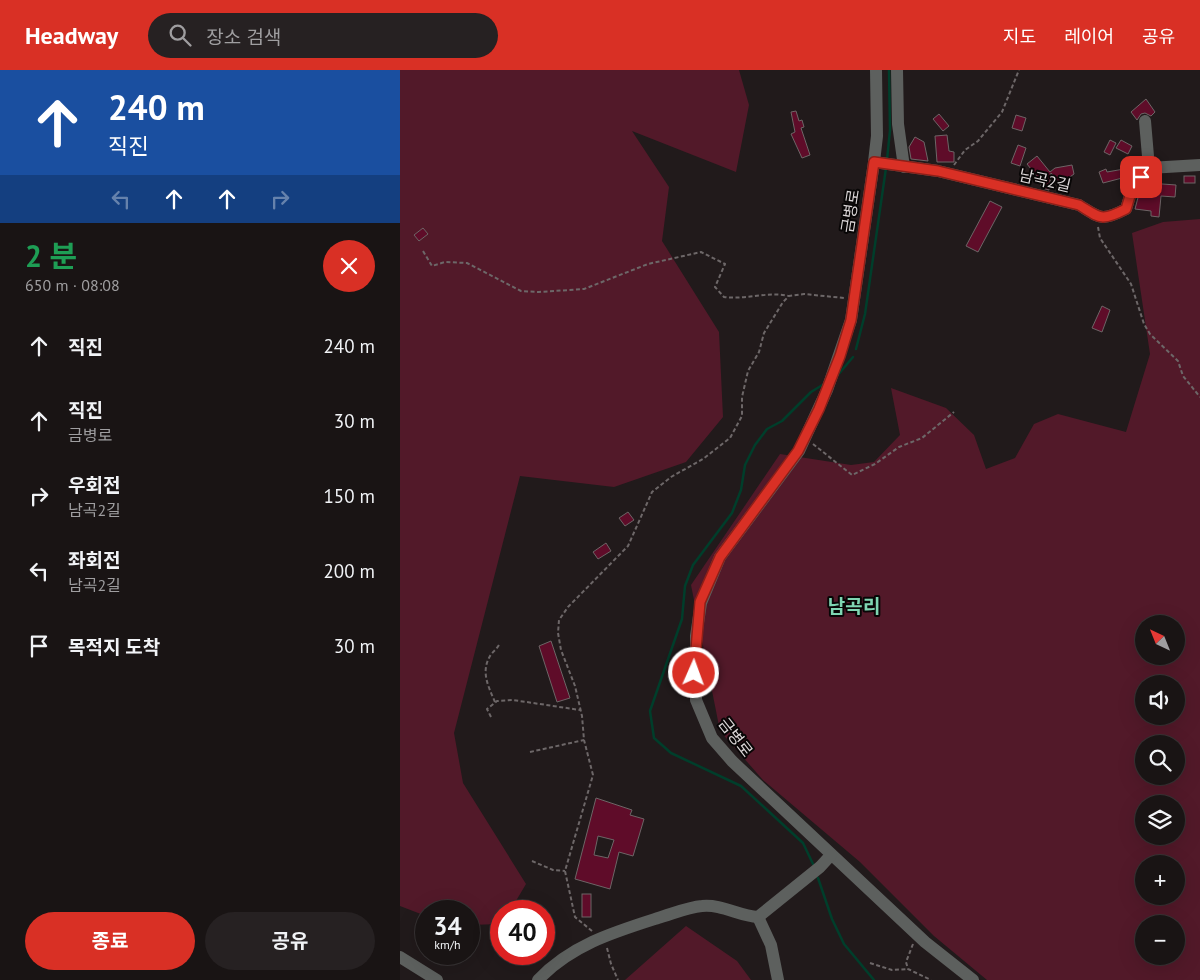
<!DOCTYPE html>
<html lang="ko">
<head>
<meta charset="utf-8">
<style>
  :root { --surface:#191414; --page:#262122; --text:#f1f3f6; --muted:#9f9ea0; --line:#373334; --accent:#d93025 }
  body { margin:0; font-family:"PT Sans","Noto Sans KR",sans-serif; background:var(--page); color:var(--text); height:100vh; display:flex; flex-direction:column; font-size:19px; white-space:nowrap }
  * { box-sizing:border-box; margin:0 }
  p { font-size:16px; color:var(--muted) }
  .icon { flex:none; width:28px; height:28px; fill:none; stroke:currentColor; stroke-width:2; stroke-linecap:round; stroke-linejoin:round }
  .map { position:relative; flex:1; overflow:hidden }
  .panel { display:flex; flex-direction:column; background:var(--surface); width:400px }
  .panel>* { flex:none }
  .guide { background:#1a4fa0; color:#fff; overflow:hidden }
  .needle { width:32px; rotate:317deg }
  .buttons { position:absolute; left:735px; top:545px; display:grid; gap:10px }
  .buttons a { display:grid; place-items:center; width:50px; height:50px; border-radius:50%; background:var(--surface); box-shadow:0 5px 20px #0002,0 0 0 1px var(--line); font-size:25px }
  .speed { position:absolute; left:15px; top:830px; display:flex; gap:10px; font-size:25px; font-weight:700; text-align:center }
  .speed>* { display:grid; place-content:center; width:65px; height:65px; border-radius:50%; background:var(--surface); box-shadow:0 5px 20px #0002,0 0 0 1px var(--line); line-height:1 }
  .speed small { font-size:12px; font-weight:400 }
  .speed .limit { border:8px solid #d22; background:#fff; color:#111 }
  .pin { position:absolute; display:grid; place-items:center; width:42px; height:42px; color:#fff; margin:-21px; border-radius:10px; box-shadow:0 2px 8px #0006 }
  .me { position:absolute; width:55px; margin:-28px; rotate:2deg; stroke-linejoin:round; filter:drop-shadow(0 0 4px #0008) }
  .turn { display:flex; align-items:center; gap:18px; height:105px; padding:0 25px; font-size:22px }
  .turn .icon { width:65px; height:65px; stroke-width:2.5 }
  .turn b { display:block; font-size:35px; line-height:42px }
  .lanes { display:flex; align-items:center; height:48px; padding:0 25px; background:#0003; justify-content:center; gap:25px; direction:ltr }
  .lanes .off { opacity:.35 }
  .round { display:grid; place-items:center; flex:none; width:52px; height:52px; border-radius:26px; background:var(--page) }
  .overview { display:flex; align-items:center; justify-content:space-between; height:85px; padding:0 25px }
  h1 { font-size:30px; font-weight:700; line-height:38px; color:#1e9e55 }
  .cta { display:flex; gap:10px; margin-top:auto; padding:10px 25px }
  .cta a { flex:1; height:58px; border-radius:30px; background:var(--accent); color:#fff; font-size:20px; font-weight:700; line-height:58px; text-align:center }
  .cta a+a { background:var(--page); color:var(--text) }
  ul { padding:0; list-style:none }
  li { display:flex; align-items:center; gap:15px; height:75px; padding:0 25px }
  li div { flex:1 }
  li b { display:block; font-size:19px }
  li em { font-style:normal }
  header { display:flex; align-items:center; gap:30px; box-sizing:border-box; height:70px; padding:0 25px; background:var(--accent); color:#fff }
  header strong { font-size:24px }
  nav { display:flex; gap:28px; margin-inline-start:auto; font-size:18px }
  .search { width:350px; height:45px; background:var(--page); display:flex; align-items:center; gap:12px; box-sizing:border-box; padding:0 18px; border-radius:28px; color:var(--muted); font-size:19px }
  main { display:flex; flex:1; min-height:0 }
  .map>svg:first-child { display:block }
</style>
</head>
<body>
<header>
<strong>Headway</strong>
<div class="search"><svg class="icon" aria-label="search" viewBox="0 0 24 24"><circle cx="10" cy="10" r="6"/><path d="M15 15l6 6"/></svg>장소 검색</div>
<nav><a>지도</a><a>레이어</a><a>공유</a></nav>
</header>
<main>
<section class="panel">
<div class="guide">
<div class="turn"><svg class="icon" aria-label="ahead" viewBox="0 0 24 24"><path d="M12 20V5M6 11l6-6 6 6"/></svg><div><b>240 m</b>직진</div></div>
<div class="lanes"><svg class="icon off" aria-label="left" viewBox="0 0 24 24"><path d="M17 20v-9H6M10 6l-5 5 5 5"/></svg><svg class="icon" aria-label="ahead" viewBox="0 0 24 24"><path d="M12 20V5M6 11l6-6 6 6"/></svg><svg class="icon" aria-label="ahead" viewBox="0 0 24 24"><path d="M12 20V5M6 11l6-6 6 6"/></svg><svg class="icon off" aria-label="right" viewBox="0 0 24 24"><path d="M7 20v-9h11M14 6l5 5-5 5"/></svg></div>
</div>
<div class="overview"><div><h1>2 분</h1><p>650 m · 08:08</p></div><a class="round" style="background:#d93025;color:#fff"><svg class="icon" aria-label="close" viewBox="0 0 24 24"><path d="M6 6l12 12M18 6L6 18"/></svg></a></div>
<ul>
<li><svg class="icon" aria-label="ahead" viewBox="0 0 24 24"><path d="M12 20V5M6 11l6-6 6 6"/></svg><div><b>직진</b></div><em>240 m</em></li>
<li><svg class="icon" aria-label="ahead" viewBox="0 0 24 24"><path d="M12 20V5M6 11l6-6 6 6"/></svg><div><b>직진</b><p>금병로</p></div><em>30 m</em></li>
<li><svg class="icon" aria-label="right" viewBox="0 0 24 24"><path d="M7 20v-9h11M14 6l5 5-5 5"/></svg><div><b>우회전</b><p>남곡2길</p></div><em>150 m</em></li>
<li><svg class="icon" aria-label="left" viewBox="0 0 24 24"><path d="M17 20v-9H6M10 6l-5 5 5 5"/></svg><div><b>좌회전</b><p>남곡2길</p></div><em>200 m</em></li>
<li><svg class="icon" aria-label="arrive" viewBox="0 0 24 24"><path d="M6 21V4h12l-3 4 3 4H6"/></svg><div><b>목적지 도착</b></div><em>30 m</em></li>
</ul>
<div class="cta"><a>종료</a><a>공유</a></div>
</section>
<div class="map">
<svg width="800" height="910" viewBox="0 0 800 910">
  <rect width="100%" height="100%" fill="#211a1b"/>
  <g fill="#521929" fill-rule="evenodd">
    <path d="M 0,0 L 339,0 L 349,35 L 336,102 L 232,61 L 269,117 L 262,171 L 319,262 L 323,347 L 286,392 L 214,417 L 120,406 L 54,663 L 63,713 L 126,814 L 110,841 L 101,841 L 101,854 L 69,855 L 69,841 L 26,841 L 26,846 L 0,836 Z"/>
    <path d="M 800,149 L 800,910 L 587,910 L 534,866 L 460,792 L 363,710 L 320,661 L 291,515 L 380,384 L 451,395 L 474,392 L 500,365 L 491,318 L 546,338 L 574,365 L 586,399 L 615,388 L 634,354 L 658,344 L 726,362 L 750,284 L 732,163 L 763,152 ZM 744,554 L 776,554 L 776,586 L 744,586 ZM 744,614 L 776,614 L 776,646 L 744,646 ZM 744,674 L 776,674 L 776,706 L 744,706 ZM 744,734 L 776,734 L 776,766 L 744,766 ZM 744,794 L 776,794 L 776,826 L 744,826 ZM 744,854 L 776,854 L 776,886 L 744,886 Z"/>
    <path d="M 286,856 L 337,891 L 351,910 L 225,910 Z"/>
  </g>
  <g fill="none" stroke-linecap="round" stroke-linejoin="round">
    <g stroke="#003e2b" stroke-width="2.5">
      <path d="M 487,90 L 490,60 L 489,0"/>
      <path d="M 456,279 L 465,244 L 486,98"/>
      <path d="M 437,306 L 453,287"/>
      <path d="M 413,794 L 403,773 L 341,716 L 271,683 L 254,668 L 250,641 L 282,549 L 285,516 L 293,495 L 332,443 L 341,420 L 345,395 L 355,375 L 367,359 L 382,351 L 411,322 L 424,314"/>
      <path d="M 418,808 L 432,849 L 444,874 L 474,910"/>
    </g>
  </g>
  <g fill="#5f0c29" stroke="#6d6566" fill-rule="evenodd">
    <path d="M 746,29 L 755,42 L 751,46 L 745,43 L 741,44 L 737,50 L 731,42 Z"/>
    <path d="M 396,41 L 399,51 L 402,50 L 404,57 L 401,58 L 410,85 L 402,88 L 391,64 L 395,62 L 391,42 Z"/>
    <path d="M 539,44 L 549,56 L 543,61 L 533,49 Z"/>
    <path d="M 616,45 L 626,48 L 622,61 L 612,58 Z"/>
    <path d="M 547,65 L 549,81 L 554,82 L 554,92 L 537,92 L 535,66 Z"/>
    <path d="M 515,67 L 524,72 L 528,91 L 511,89 L 509,77 Z"/>
    <path d="M 710,70 L 716,73 L 710,85 L 704,82 Z"/>
    <path d="M 721,70 L 732,76 L 728,84 L 716,78 Z"/>
    <path d="M 618,75 L 626,78 L 620,96 L 611,93 Z"/>
    <path d="M 637,86 L 650,102 L 655,98 L 672,95 L 674,104 L 660,114 L 651,103 L 649,120 L 642,118 L 639,109 L 627,94 Z"/>
    <path d="M 728,90 L 734,102 L 728,110 L 726,107 L 703,113 L 699,102 L 706,99 L 707,102 L 724,99 Z"/>
    <rect x="784" y="106" width="11" height="7"/>
    <path d="M 749,113 L 776,115 L 775,127 L 761,126 L 759,147 L 751,146 L 751,141 L 735,139 L 740,120 Z"/>
    <path d="M 590,131 L 602,137 L 578,182 L 566,176 Z"/>
    <path d="M 23,158 L 28,164 L 19,171 L 14,165 Z"/>
    <path d="M 702,236 L 710,240 L 702,262 L 692,258 Z"/>
    <path d="M 228,442 L 234,450 L 225,456 L 219,448 Z"/>
    <path d="M 206,473 L 211,481 L 198,489 L 193,482 Z"/>
    <path d="M 151,571 L 170,628 L 157,632 L 139,576 Z"/>
    <path d="M 196,728 L 232,740 L 230,745 L 244,749 L 233,786 L 219,782 L 210,819 L 175,809 ZM 198,766 L 214,770 L 208,788 L 194,785 Z"/>
    <rect x="182" y="824" width="9" height="23"/>
  </g>
  <g fill="none" stroke-linecap="round" stroke-linejoin="round">
    <g stroke="#6d6768" stroke-width="2" stroke-dasharray="4 2.5" stroke-linecap="butt">
      <path d="M 554,95 L 565,80 L 578,71 L 602,42 L 619,0"/>
      <path d="M 698,157 L 700,168 L 731,214 L 744,254 L 750,264 L 778,291 L 783,306 L 800,327"/>
      <path d="M 23,181 L 32,196 L 45,192 L 67,193 L 121,221 L 139,222 L 184,219 L 248,194 L 301,182 L 325,194 L 315,217 L 324,227 C 346,230 368,221 389,226"/>
      <path d="M 413,374 L 452,405 L 475,394 L 499,377 L 522,368 L 554,342"/>
      <path d="M 95,632 C 89,618 81,603 89,588 C 91,583 96,580 99,575"/>
      <path d="M 91,647 L 87,639 L 97,631 L 113,630 L 180,640"/>
      <path d="M 130,682 L 184,670"/>
      <path d="M 132,791 L 153,800 L 165,801"/>
      <path d="M 192,861 L 175,847 L 165,801 L 193,705 L 184,670 L 182,646 L 175,616 L 161,580 L 158,563 L 159,550 L 168,537 L 228,476 L 252,422 L 271,407 L 303,389 L 330,368 L 342,346 L 342,327 L 348,301 L 359,282 L 364,263 L 383,232 L 389,226 L 404,224 L 444,228"/>
      <path d="M 513,874 L 506,892 L 508,899 L 531,910"/>
      <path d="M 207,878 L 211,894 L 218,910"/>
      <path d="M 470,893 L 492,900 L 508,899"/>
    </g>
    <g stroke="#5d605e" stroke-width="12">
      <path d="M 476,0 L 477,66 L 474,92 L 451,250 L 427,320 L 399,381 L 320,487 L 301,533 L 296,566 L 296,630 L 312,668 L 332,691 L 525,872 L 573,910"/>
      <path d="M 497,0 L 498,54 L 504,97"/>
      <path d="M 745,51 L 749,98"/>
      <path d="M 474,92 L 538,101 L 679,135 C 700,148 701,152 726,139 L 733,116 L 749,98"/>
      <path d="M 749,98 L 800,95"/>
      <path d="M 358,847 L 371,875 L 378,910"/>
      <path d="M 0,887 L 37,910"/>
      <path d="M 138,910 C 171,875 214,862 258,848 C 272,844 288,837 302,836 C 322,834 339,846 358,847 L 420,797 L 431,785"/>
    </g>
  </g>
  <g fill="none" stroke-linecap="round" stroke-linejoin="round">
    <g stroke="#8d1f18" stroke-width="12">
      <path id="route" d="M 294,603 L 300,532 L 320,487 L 398,381 L 419,339 L 440,286 L 451,250 L 474,92 L 538,101 L 679,135 C 700,148 701,152 726,139 L 733,116 L 741,107"/>
    </g>
    <use href="#route" stroke="#d93025" stroke-width="9"/>
  </g>
  <g text-anchor="middle" dominant-baseline="central" stroke-width="4" stroke-linejoin="round" paint-order="stroke">
    <g font-size="16" fill="#dcd7d8" stroke="#080606">
      <text transform="translate(645 110) rotate(13)">남곡2길</text>
      <text transform="translate(450 141) rotate(-81)">금병로</text>
      <text transform="translate(336 667) rotate(52)">금병로</text>
    </g>
    <g font-size="19" font-weight="bold" fill="#7fd6b2" stroke="#080606">
      <text x="454" y="536">남곡리</text>
    </g>
  </g>
</svg>
<div class="buttons">
<a><svg class="needle" viewBox="-14 -14 28 28"><path d="M0-13l5 13h-10z" fill="#e53935"/><path d="M0 13l5-13h-10z" fill="#9f9ea0"/></svg></a>
<a><svg class="icon" aria-label="sound" viewBox="0 0 24 24"><path d="M4 9h4l5-4v14l-5-4H4zM17 9q2 3 0 6"/></svg></a>
<a><svg class="icon" aria-label="search" viewBox="0 0 24 24"><circle cx="10" cy="10" r="6"/><path d="M15 15l6 6"/></svg></a>
<a><svg class="icon" aria-label="layers" viewBox="0 0 24 24"><path d="M12 4l9 5-9 5-9-5zM3 14l9 5 9-5"/></svg></a>
<a>+</a>
<a>−</a>
</div>
<div class="speed"><div>34<small>km/h</small></div><div class="limit">40</div></div>
<div class="pin" style="left:741px;top:107px;background:#d93025"><svg class="icon" aria-label="arrive" viewBox="0 0 24 24"><path d="M6 21V4h12l-3 4 3 4H6"/></svg></div>
<svg class="me" style="left:294px;top:603px" viewBox="-20 -20 40 40"><circle r="17" fill="#d93025" stroke="#fff" stroke-width="3"/><path d="M0-11L8 9 0 5-8 9z" fill="#fff"/></svg>
</div>
</main>
</body>
</html>
